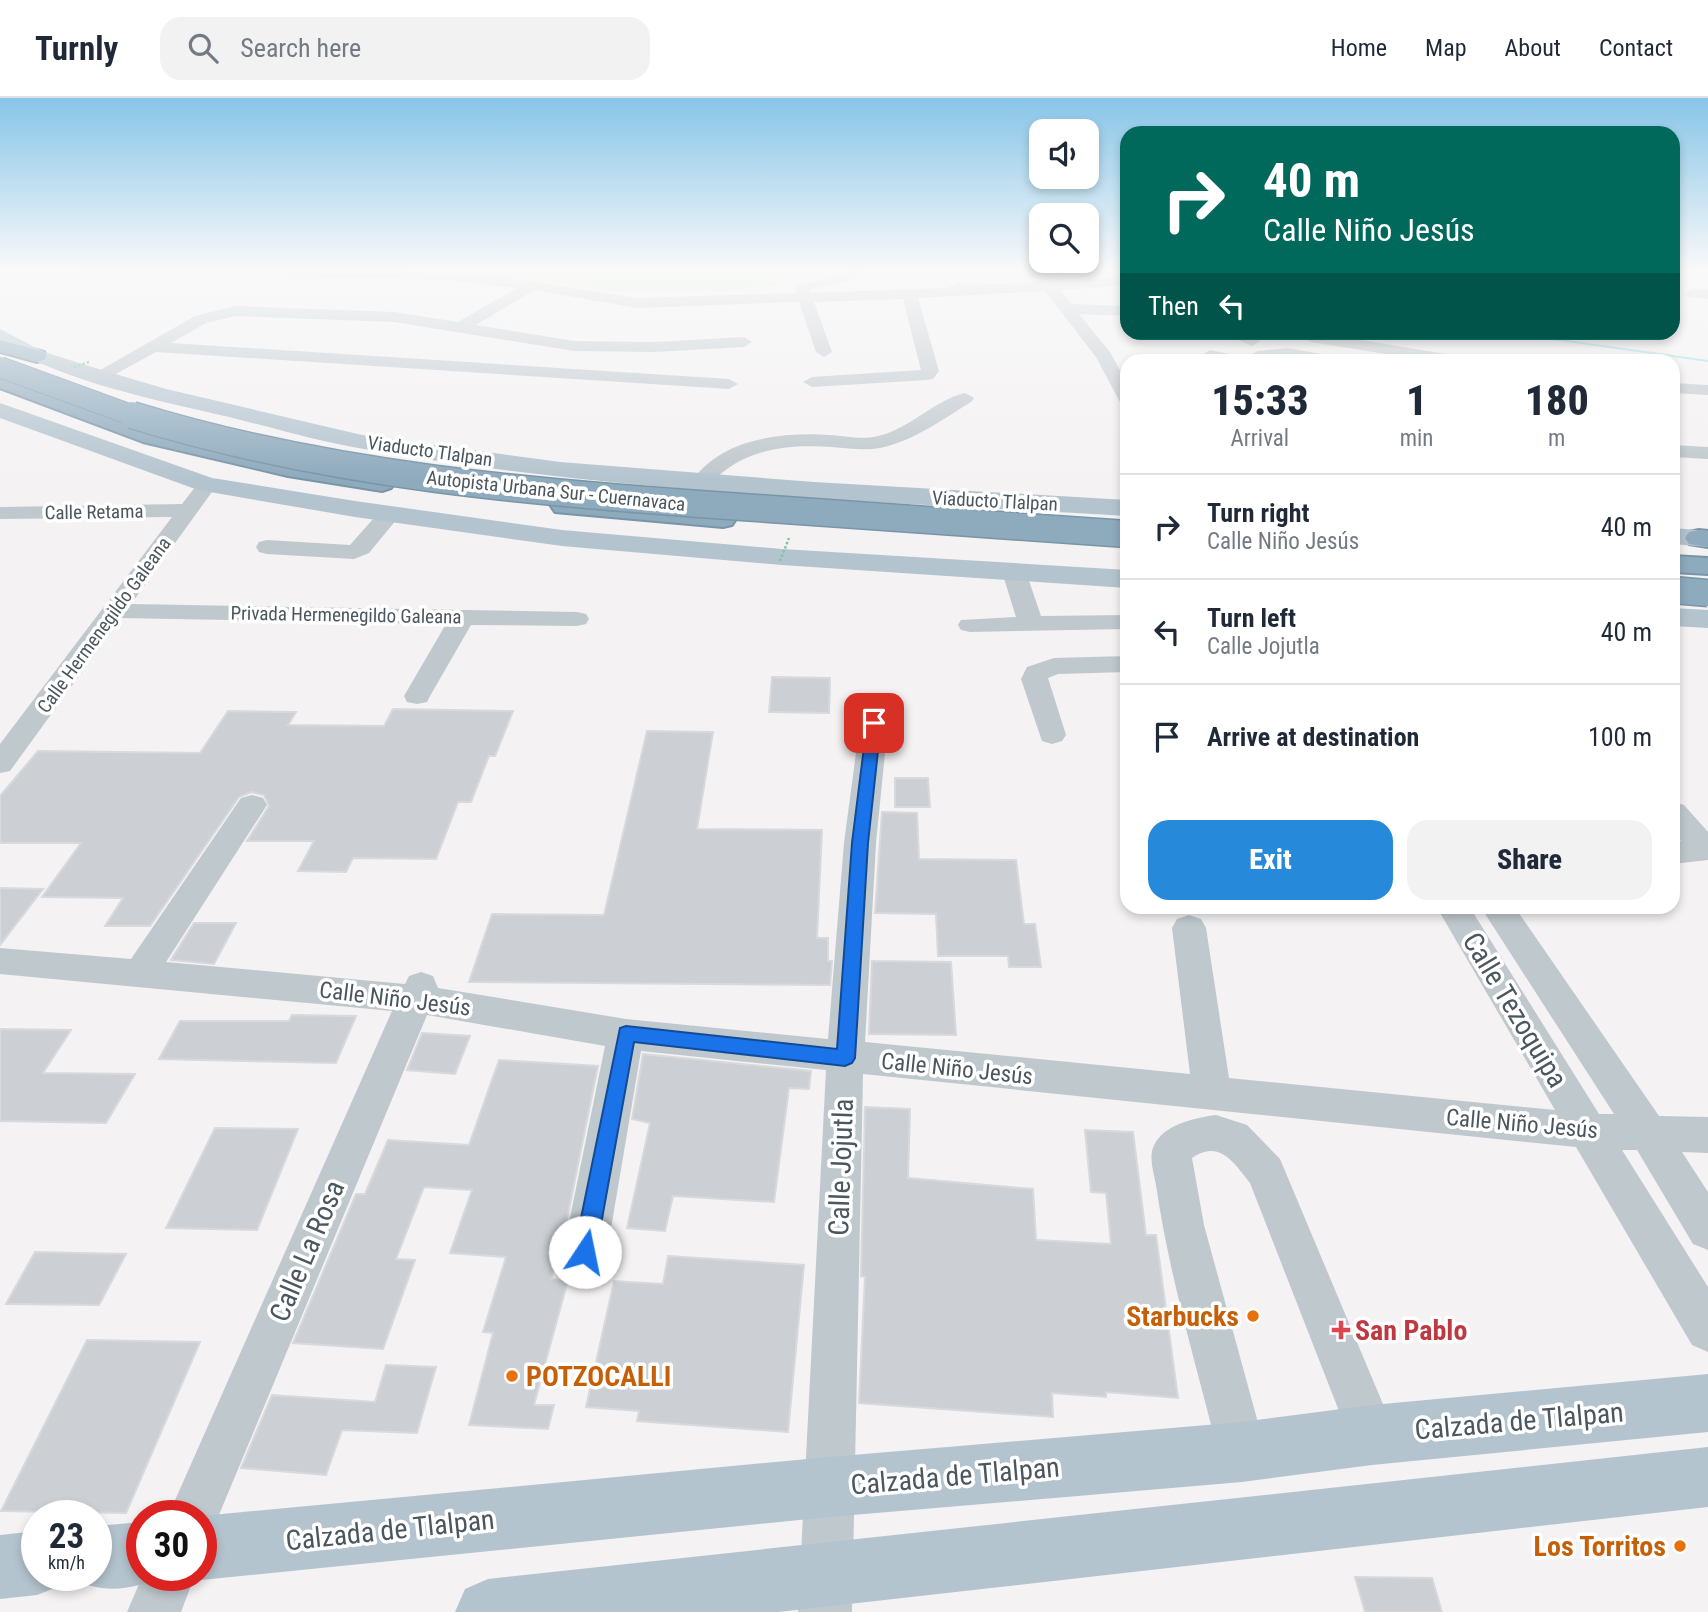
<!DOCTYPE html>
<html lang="en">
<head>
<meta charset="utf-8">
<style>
  :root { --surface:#fff; --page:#f2f2f3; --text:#1f2937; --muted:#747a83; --line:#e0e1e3; --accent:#2789d9 }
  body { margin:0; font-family:"Roboto Condensed",sans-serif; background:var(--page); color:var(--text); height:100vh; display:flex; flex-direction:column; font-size:26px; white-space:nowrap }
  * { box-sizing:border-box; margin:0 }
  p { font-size:23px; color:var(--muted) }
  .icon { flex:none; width:38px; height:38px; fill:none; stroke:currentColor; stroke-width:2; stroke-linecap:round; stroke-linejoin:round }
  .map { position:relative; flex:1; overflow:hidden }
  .sheet { position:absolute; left:1120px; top:256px; width:560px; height:560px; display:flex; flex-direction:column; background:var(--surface); border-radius:21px; box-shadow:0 4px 10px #0003 }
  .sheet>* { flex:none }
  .top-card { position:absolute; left:1120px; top:28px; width:560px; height:214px; border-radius:21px; box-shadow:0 4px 10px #0003; background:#00695c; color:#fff; overflow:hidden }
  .buttons { position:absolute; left:1029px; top:21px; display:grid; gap:14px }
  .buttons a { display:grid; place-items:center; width:70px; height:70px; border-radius:14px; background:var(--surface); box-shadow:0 4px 10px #0003; font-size:35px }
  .speed { position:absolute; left:21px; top:1402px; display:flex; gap:14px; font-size:35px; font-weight:700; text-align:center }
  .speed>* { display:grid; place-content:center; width:91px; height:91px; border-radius:50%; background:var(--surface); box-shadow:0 4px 10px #0003; line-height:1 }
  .speed small { font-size:18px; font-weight:400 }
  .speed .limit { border:10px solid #d22; background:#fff; color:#111 }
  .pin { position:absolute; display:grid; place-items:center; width:60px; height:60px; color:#fff; margin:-30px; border-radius:14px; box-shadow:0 4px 10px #0006 }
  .me { position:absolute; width:77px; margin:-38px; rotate:11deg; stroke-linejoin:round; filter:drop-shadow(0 0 5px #0008) }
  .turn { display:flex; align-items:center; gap:24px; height:147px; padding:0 28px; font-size:32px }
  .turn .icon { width:91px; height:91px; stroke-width:2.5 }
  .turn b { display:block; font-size:49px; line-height:60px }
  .then { display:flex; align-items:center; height:66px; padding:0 28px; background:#0003; gap:14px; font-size:26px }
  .eta { display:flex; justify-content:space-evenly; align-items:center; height:119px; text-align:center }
  .eta b { font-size:42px; font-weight:800; line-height:49px }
  .primary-button { display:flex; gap:14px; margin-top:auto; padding:14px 28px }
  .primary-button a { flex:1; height:80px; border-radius:21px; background:var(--accent); color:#fff; font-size:28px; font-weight:800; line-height:80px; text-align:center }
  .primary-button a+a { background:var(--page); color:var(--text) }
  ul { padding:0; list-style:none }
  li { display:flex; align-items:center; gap:21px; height:105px; padding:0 28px; border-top:2px solid var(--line) }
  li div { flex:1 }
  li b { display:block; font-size:26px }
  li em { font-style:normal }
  header { display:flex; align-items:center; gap:42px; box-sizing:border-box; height:98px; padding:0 35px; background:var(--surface); border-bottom:2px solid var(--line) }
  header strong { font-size:33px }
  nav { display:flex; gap:38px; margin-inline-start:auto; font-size:24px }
  .search { width:490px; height:63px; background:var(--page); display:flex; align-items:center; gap:18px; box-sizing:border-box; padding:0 24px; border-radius:21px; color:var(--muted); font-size:26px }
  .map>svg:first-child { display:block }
</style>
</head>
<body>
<header>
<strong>Turnly</strong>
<div class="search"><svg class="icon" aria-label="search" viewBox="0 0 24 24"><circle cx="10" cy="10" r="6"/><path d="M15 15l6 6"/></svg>Search here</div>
<nav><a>Home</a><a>Map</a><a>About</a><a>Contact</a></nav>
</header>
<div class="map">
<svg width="1708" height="1514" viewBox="0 0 1708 1514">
  <rect width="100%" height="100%" fill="#f4f2f2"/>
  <path fill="#c5edd0" d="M 463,170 L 790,170 L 775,188 L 721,193 L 614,194 Z"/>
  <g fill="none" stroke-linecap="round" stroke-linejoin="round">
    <path fill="#95dfe7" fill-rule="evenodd" d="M 1495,234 L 1511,234 L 1708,262 L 1708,264 Z"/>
  </g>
  <g fill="#ccd0d4" stroke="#d7d9dd" stroke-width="2">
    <path d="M 772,579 L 830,580 L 829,615 L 769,614 Z"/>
    <path d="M 393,611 L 513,613 L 495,658 L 489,658 L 471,704 L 458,704 L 436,761 L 353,760 L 346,774 L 298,773 L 314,743 L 247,743 L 269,708 L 264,697 L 251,694 L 239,699 L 150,828 L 105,828 L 123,800 L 42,799 L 81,745 L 0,745 L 0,698 L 38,653 L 200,655 L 228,613 L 296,614 L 288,627 L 384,628 Z"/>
    <path d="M 647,633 L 713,634 L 697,731 L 822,732 L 817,840 L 828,840 L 828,863 L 832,863 L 830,887 L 469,884 L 492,816 L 604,817 Z"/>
    <path d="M 895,680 L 928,680 L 930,709 L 895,709 Z"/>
    <path d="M 882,714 L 917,715 L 919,761 L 1016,762 L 1024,826 L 1035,826 L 1041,869 L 1009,869 L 1008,858 L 938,858 L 936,816 L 875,815 Z"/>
    <path d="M 0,790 L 43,791 L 0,847 Z"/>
    <path d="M 194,825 L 236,825 L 214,866 L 171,862 Z"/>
    <path d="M 872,863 L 951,864 L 956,937 L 869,936 Z"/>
    <path d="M 292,917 L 356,918 L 336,965 L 159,961 L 180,923 L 289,923 Z"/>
    <path d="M 0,931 L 71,932 L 43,975 L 135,976 L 106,1025 L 0,1023 Z"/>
    <path d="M 422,935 L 470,938 L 455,976 L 407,972 Z"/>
    <path d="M 643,956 L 811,973 L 809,991 L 789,990 L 774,1104 L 673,1098 L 665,1133 L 627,1130 L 650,1025 L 632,1021 Z"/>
    <path d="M 499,962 L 598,968 L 566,1126 L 551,1181 L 568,1182 L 534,1307 L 554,1307 L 548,1331 L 469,1327 L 493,1235 L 483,1234 L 506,1159 L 450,1155 L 472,1092 L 424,1089 L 396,1161 L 415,1162 L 383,1251 L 293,1245 L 356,1096 L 365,1096 L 388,1042 L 469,1047 Z"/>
    <path d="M 865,1009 L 910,1011 L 908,1080 L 1033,1091 L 1036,1142 L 1111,1146 L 1106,1095 L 1091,1094 L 1085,1032 L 1133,1034 L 1146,1137 L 1156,1137 L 1178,1300 L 1106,1294 L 1106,1299 L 1052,1295 L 1053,1319 L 859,1305 L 865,1179 L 861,1178 Z"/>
    <path d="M 215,1030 L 298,1031 L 257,1132 L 166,1130 Z"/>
    <path d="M 35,1154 L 126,1156 L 99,1207 L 6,1206 Z"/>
    <path d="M 668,1158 L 804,1167 L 788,1334 L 637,1323 L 639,1313 L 586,1309 L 614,1183 L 663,1186 Z"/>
    <path d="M 87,1242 L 200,1244 L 126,1415 L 1,1413 Z"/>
    <path d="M 386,1267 L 436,1269 L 417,1335 L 342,1332 L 326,1377 L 241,1370 L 272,1297 L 375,1304 Z"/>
    <path d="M 1355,1479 L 1432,1480 L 1442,1514 L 1365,1514 Z"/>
  </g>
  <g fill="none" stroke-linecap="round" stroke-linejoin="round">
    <g stroke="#7995a8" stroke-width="4">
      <g id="highway">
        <path d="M 0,242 L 44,254 L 47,258 L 44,262 L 37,264 L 0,254 Z"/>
        <path d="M 0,277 L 158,334 L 288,364 L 382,377 L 391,380 L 395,385 L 391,390 L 382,393 L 288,378 L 143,344 L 0,290 Z"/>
        <path d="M 564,400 L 723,413 L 732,415 L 736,421 L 732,427 L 723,429 L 555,414 L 551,408 L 555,402 Z"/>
        <path d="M 1699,432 L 1708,433 L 1708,449 L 1689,446 L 1685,440 L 1689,434 Z"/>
        <path d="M 1673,458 L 1708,460 L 1708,476 L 1673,474 Z"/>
      </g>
    </g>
    <g fill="#bfc8cd" fill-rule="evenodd">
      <path d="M 71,170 L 258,170 L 445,174 L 504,179 L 637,200 L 796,195 L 797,187 L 842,177 L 850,170 L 865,170 L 852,183 L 810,191 L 811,195 L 947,190 L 958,185 L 1001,186 L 1046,184 L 1061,178 L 1068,182 L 1127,179 L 1127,187 L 1060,192 L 1072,206 L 1127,208 L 1127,218 L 1079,216 L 1110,254 L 1127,285 L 1127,307 L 1121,306 L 1096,259 L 1045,193 L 918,200 L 939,273 L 933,281 L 927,282 L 812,289 L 803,284 L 812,279 L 921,272 L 903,201 L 814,204 L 832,254 L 824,259 L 816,254 L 799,204 L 637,210 L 534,192 L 476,227 L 574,243 L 654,244 L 744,239 L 752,244 L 744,249 L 654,254 L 574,253 L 394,224 L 236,218 L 206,225 L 171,245 L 729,281 L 738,286 L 729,291 L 156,254 L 101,284 L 95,283 L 92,279 L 95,275 L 195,218 L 236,208 L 394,214 L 458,224 L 517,190 L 445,182 L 78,174 Z"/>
      <path d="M 1698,170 L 1708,170 L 1708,175 Z"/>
      <path d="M 1694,191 L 1708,191 L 1708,201 L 1689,199 L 1686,196 L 1689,193 Z"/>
      <path d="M 1220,234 L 1244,234 L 1260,243 L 1252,248 Z"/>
      <path d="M 1314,234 L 1451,257 L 1460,262 L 1423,262 L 1311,244 L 1303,239 L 1305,236 Z"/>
      <path d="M 1288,250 L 1333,258 L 1336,262 L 1277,260 L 1212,262 L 1202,257 L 1210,252 L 1239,258 L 1241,261 L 1258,253 Z"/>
      <path d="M 1673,285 L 1708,287 L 1708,297 L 1673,295 Z"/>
      <path d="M 965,295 L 974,300 L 971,304 C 943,321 914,343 880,350 C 864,353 848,350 832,349 C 785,346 742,351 709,387 L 695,387 L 692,383 C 722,340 781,334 830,337 C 845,338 863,342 878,338 C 910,331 934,302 965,295 Z"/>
      <path d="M 1673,347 L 1708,349 L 1708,361 L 1673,359 Z"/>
      <path d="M 207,381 L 214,383 L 217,387 L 131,506 L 577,514 L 586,516 L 589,521 L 586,526 L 577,528 L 471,527 L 430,598 L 427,604 L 417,606 L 407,604 L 404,598 L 446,526 L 121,520 L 10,673 L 0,675 L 0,646 L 172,419 L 0,421 L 0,409 L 182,406 L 200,383 Z"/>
      <path d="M 390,410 L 398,411 L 401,416 L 369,455 L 354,461 L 267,456 L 259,454 L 256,449 L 259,444 L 267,442 L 350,447 L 382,411 Z"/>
      <path d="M 1014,467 L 1022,469 L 1026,474 L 1041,518 L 1127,517 L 1127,531 L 970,534 L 961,532 L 958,527 L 961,522 L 1016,519 L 1002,474 L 1006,469 Z"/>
      <path d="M 1127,558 L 1127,574 L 1058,576 L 1048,580 L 1066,637 L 1062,643 L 1052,646 L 1042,643 L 1021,581 L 1027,569 L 1054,560 Z"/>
      <path d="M 874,616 L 884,619 L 888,625 L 876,745 L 865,944 L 1190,976 L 1172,830 L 1177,821 L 1189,817 L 1201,821 L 1206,830 L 1229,980 L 1555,1012 L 1436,808 L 1469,808 L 1599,1016 L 1614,1016 L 1480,808 L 1514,808 L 1659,1018 L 1708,1019 L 1708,1055 L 1682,1054 L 1708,1094 L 1708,1152 L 1693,1146 L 1637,1052 L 1622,1052 L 1708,1189 L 1708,1254 L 1692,1247 L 1576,1049 L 863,976 L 852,1514 L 798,1514 L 826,972 L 641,953 L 607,1154 L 600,1169 L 585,1175 L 570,1169 L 563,1154 L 605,948 L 427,917 L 211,1436 L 201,1440 L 201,1418 L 168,1418 L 392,913 L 0,876 L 0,850 L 131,861 L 241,700 L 252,697 L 263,700 L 267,707 L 166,864 L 405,886 L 409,878 L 421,874 L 433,878 L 438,890 L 626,921 L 828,941 L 844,745 L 860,625 L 864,619 Z"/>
      <path d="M 1673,704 L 1684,707 L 1708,734 L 1708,762 L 1673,766 L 1673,744 L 1681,743 L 1673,734 Z"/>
      <path d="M 1216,1017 L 1247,1027 L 1280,1061 L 1396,1337 L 1389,1354 L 1372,1361 L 1355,1354 L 1250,1085 C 1234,1065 1220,1041 1192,1060 L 1204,1127 L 1266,1354 L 1259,1371 L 1242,1378 L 1225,1371 L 1218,1354 C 1196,1266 1169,1177 1156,1087 C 1154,1076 1149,1060 1153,1050 C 1161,1027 1194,1020 1216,1017 Z"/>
      <path d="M 143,1477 L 195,1477 L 181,1514 L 127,1514 Z"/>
    </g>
    <g fill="#b4c4ce" fill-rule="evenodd">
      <path d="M 0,231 L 44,254 L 92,269 L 166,291 L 362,337 L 560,364 L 814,384 L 1127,402 L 1127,418 C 873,403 615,395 364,351 C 319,344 274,330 229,319 C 152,301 69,285 0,245 Z"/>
      <path d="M 0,305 L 212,380 L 355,403 L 562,432 L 782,451 L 1127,472 L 1127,490 L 782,467 L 562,448 L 355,419 L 198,392 L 0,320 Z"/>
      <path d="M 1673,430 L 1708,433 L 1708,449 L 1673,446 Z"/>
      <path d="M 1673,510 L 1708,512 L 1708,530 L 1673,528 Z"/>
      <path d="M 1708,1276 L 1708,1334 L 1372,1367 L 1242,1384 L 829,1419 L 201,1482 L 190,1477 L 201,1477 L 201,1418 L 829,1359 L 1242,1324 L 1372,1307 Z"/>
      <path d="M 1708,1349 L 1708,1409 L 778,1514 L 455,1514 L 465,1491 L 488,1481 Z"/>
      <path d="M 142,1424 L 142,1477 L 164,1478 C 132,1492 106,1496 74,1482 L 71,1477 L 96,1477 L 96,1428 Z"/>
      <path d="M 37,1433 L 37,1477 L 64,1477 L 60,1488 L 37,1497 L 0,1501 L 0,1437 Z"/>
    </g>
    <use href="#highway" fill="#8eaabd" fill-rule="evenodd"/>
    <g stroke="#7995a8" stroke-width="22" stroke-linecap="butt">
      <path id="highway-bridge-far1" d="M 0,269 L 137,319"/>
    </g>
    <g stroke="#7995a8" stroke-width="29" stroke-linecap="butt">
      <g id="highway-bridge">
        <path d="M 132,317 C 329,378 537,395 742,409 C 870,418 999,427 1127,436"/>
        <path d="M 1673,492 L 1708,495"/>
      </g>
    </g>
    <g stroke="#7fc99c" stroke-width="2.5" stroke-dasharray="2.5 2" stroke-linecap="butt">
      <path d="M 74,269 L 89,264"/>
      <path d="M 780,463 L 789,440"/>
    </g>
    <use href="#highway-bridge-far1" stroke="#8eaabd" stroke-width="20"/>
    <use href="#highway-bridge" stroke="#8eaabd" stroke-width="26"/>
  </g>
  <linearGradient id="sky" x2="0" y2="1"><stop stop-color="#87c5e8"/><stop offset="0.45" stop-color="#faf9f9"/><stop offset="1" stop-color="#faf9f9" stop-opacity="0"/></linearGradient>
  <rect width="1708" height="382" fill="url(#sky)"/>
  <path fill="#1a73e8" stroke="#114b97" stroke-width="2" d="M 874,621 L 881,625 L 868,745 L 855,960 L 852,965 L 845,968 L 634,944 L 596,1154 L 593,1162 L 585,1165 L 578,1162 L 574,1154 L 620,930 L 626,928 L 837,951 L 852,745 L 867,625 Z"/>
  <g fill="#e8710a" stroke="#fff" stroke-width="2.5">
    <circle cx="1253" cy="1218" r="7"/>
    <circle cx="512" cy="1278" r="7"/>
    <circle cx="1680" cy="1448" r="7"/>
  </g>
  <path fill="#e0444e" stroke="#fff" stroke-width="2.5" d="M1337.5 1221.5h7v7h7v7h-7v7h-7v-7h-7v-7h7z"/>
  <g text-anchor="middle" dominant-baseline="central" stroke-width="7" stroke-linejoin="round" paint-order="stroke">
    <g font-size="19" fill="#4b575e" stroke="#fff">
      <text transform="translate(430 353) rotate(8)">Viaducto Tlalpan</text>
      <text transform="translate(556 393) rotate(6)">Autopista Urbana Sur - Cuernavaca</text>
      <text transform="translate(995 403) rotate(3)">Viaducto Tlalpan</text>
      <text transform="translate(94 414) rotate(-1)">Calle Retama</text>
      <text transform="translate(346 517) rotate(1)">Privada Hermenegildo Galeana</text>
      <text transform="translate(104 527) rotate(-54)">Calle Hermenegildo Galeana</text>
    </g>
    <g font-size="23" fill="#4b575e" stroke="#fff">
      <text transform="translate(395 901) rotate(7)">Calle Niño Jesús</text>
      <text transform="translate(957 971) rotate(6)">Calle Niño Jesús</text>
      <text transform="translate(1522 1026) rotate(5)">Calle Niño Jesús</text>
    </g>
    <g font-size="28" fill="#4b575e" stroke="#fff">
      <text transform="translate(1515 912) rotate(59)">Calle Tezoquipa</text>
      <text transform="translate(841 1069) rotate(-88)">Calle Jojutla</text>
      <text transform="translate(307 1153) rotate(-67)">Calle La Rosa</text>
      <text transform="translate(1519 1323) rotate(-5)">Calzada de Tlalpan</text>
      <text transform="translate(955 1378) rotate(-5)">Calzada de Tlalpan</text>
      <text transform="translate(390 1432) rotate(-6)">Calzada de Tlalpan</text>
    </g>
    <g font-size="28" font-weight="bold" fill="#c56008" stroke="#fff" text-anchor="end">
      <text x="1239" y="1218">Starbucks</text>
      <text x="526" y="1278" text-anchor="start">POTZOCALLI</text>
      <text x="1666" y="1448">Los Torritos</text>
    </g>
    <g font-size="28" font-weight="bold" fill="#be3a42" stroke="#fff" text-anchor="start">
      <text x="1355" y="1232">San Pablo</text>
    </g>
  </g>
</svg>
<div class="buttons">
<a><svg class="icon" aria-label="sound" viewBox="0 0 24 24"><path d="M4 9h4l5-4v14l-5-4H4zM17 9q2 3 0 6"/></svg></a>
<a><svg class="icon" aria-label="search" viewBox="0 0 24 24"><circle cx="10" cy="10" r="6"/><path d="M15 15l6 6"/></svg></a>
</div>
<div class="speed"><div>23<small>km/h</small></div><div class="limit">30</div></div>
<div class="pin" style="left:874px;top:625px;background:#d93025"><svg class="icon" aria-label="arrive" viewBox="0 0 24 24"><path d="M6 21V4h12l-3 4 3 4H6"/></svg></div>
<svg class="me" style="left:585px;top:1154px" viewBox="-20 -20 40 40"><circle r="19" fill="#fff"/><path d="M0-13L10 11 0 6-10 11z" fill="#1a73e8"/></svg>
<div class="top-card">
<div class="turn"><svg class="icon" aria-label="right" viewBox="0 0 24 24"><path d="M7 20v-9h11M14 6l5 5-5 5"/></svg><div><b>40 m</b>Calle Niño Jesús</div></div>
<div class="then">Then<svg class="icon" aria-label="left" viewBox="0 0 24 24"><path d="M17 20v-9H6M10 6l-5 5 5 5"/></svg></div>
</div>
<section class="sheet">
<div class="eta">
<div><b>15:33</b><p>Arrival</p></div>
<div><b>1</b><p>min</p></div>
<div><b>180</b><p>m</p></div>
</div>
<ul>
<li><svg class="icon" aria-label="right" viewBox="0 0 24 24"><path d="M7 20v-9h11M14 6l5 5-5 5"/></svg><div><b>Turn right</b><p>Calle Niño Jesús</p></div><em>40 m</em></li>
<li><svg class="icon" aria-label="left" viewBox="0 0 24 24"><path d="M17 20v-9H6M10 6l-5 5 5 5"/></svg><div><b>Turn left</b><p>Calle Jojutla</p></div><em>40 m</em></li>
<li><svg class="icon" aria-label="arrive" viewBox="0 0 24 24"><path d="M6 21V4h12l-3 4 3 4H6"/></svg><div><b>Arrive at destination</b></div><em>100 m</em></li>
</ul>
<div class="primary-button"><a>Exit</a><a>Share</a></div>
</section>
</div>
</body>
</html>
